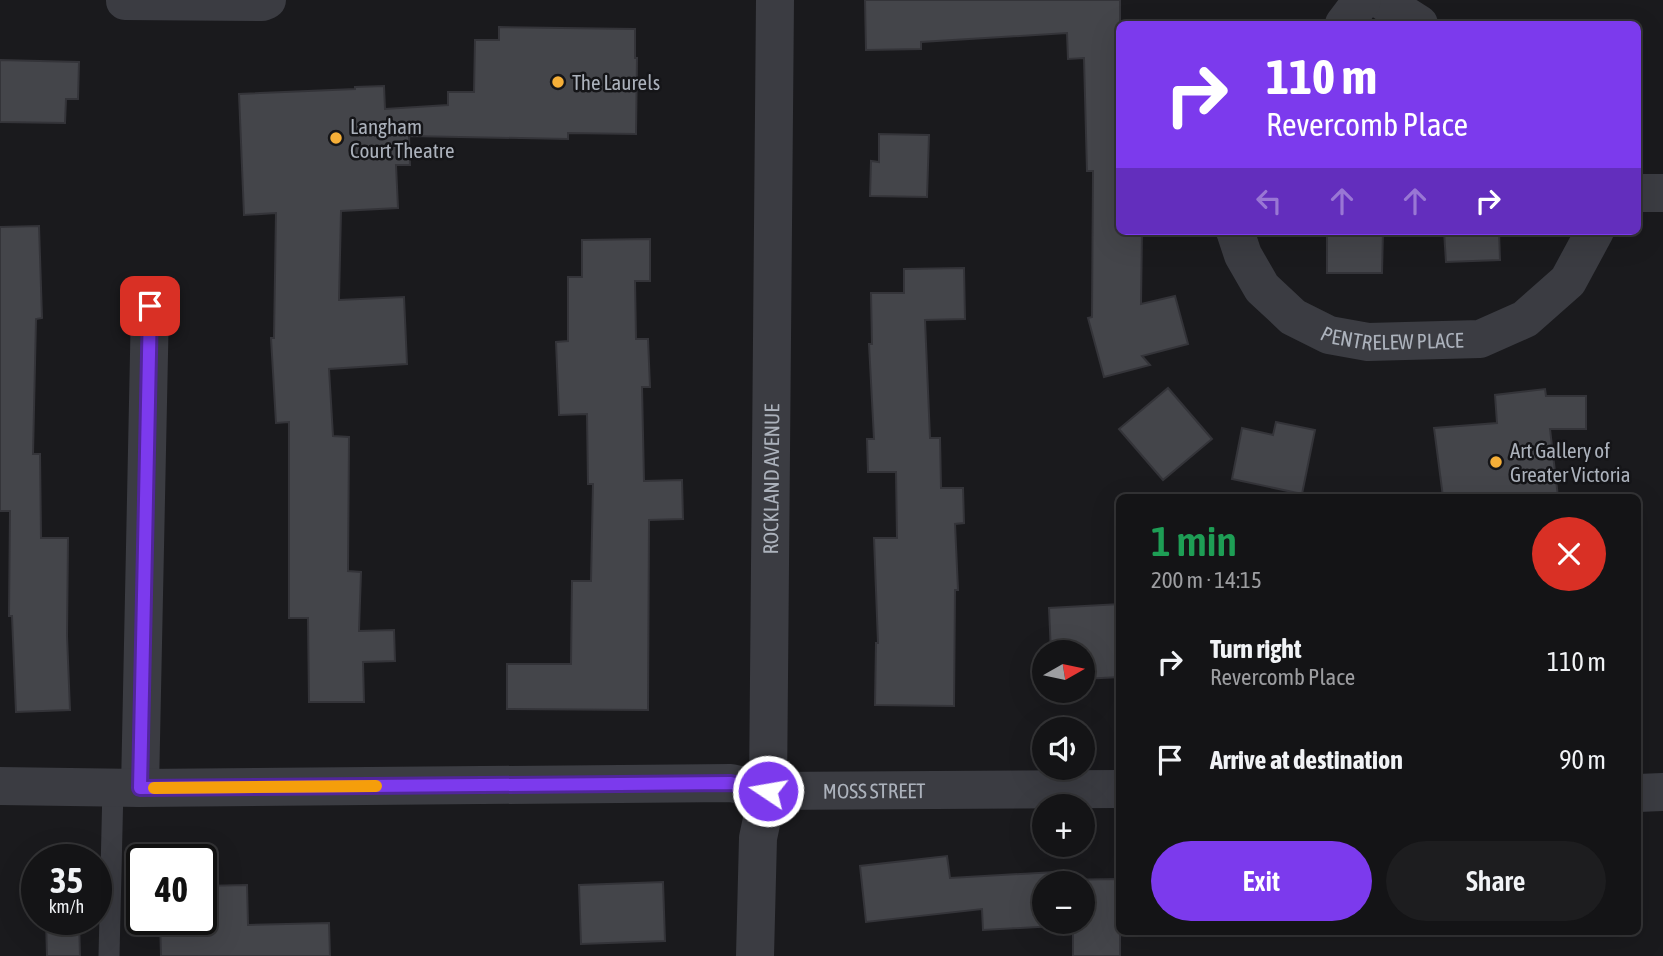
<!DOCTYPE html>
<html lang="en">
<head>
<meta charset="utf-8">
<style>
  :root { --surface:#141416; --page:#1d1d1f; --text:#f1f3f6; --muted:#9d9ea1; --line:#333335; --accent:#7c3aed }
  body { margin:0; font-family:"Asap Condensed",sans-serif; background:var(--page); color:var(--text); height:100vh; display:flex; flex-direction:column; font-size:26px; white-space:nowrap }
  * { box-sizing:border-box; margin:0 }
  p { font-size:23px; color:var(--muted) }
  .icon { flex:none; width:38px; height:38px; fill:none; stroke:currentColor; stroke-width:2; stroke-linecap:round; stroke-linejoin:round }
  .map { position:relative; flex:1; overflow:hidden }
  .details { position:absolute; left:1116px; top:494px; width:525px; height:441px; display:flex; flex-direction:column; background:var(--surface); border-radius:10px; box-shadow:0 7px 28px #0002,0 0 0 2px var(--line) }
  .details>* { flex:none }
  .top-card { position:absolute; left:1116px; top:21px; width:525px; height:214px; border-radius:10px; box-shadow:0 7px 28px #0002,0 0 0 2px var(--line); background:#7c3aed; color:#fff; overflow:hidden }
  .needle { width:46px; rotate:81deg }
  .controls { position:absolute; left:1032px; top:640px; display:grid; gap:14px }
  .controls a { display:grid; place-items:center; width:63px; height:63px; border-radius:50%; background:var(--surface); box-shadow:0 7px 28px #0002,0 0 0 2px var(--line); font-size:35px }
  .speed { position:absolute; left:21px; top:844px; display:flex; gap:14px; font-size:35px; font-weight:700; text-align:center }
  .speed>* { display:grid; place-content:center; width:91px; height:91px; border-radius:50%; background:var(--surface); box-shadow:0 7px 28px #0002,0 0 0 2px var(--line); line-height:1 }
  .speed small { font-size:18px; font-weight:400 }
  .speed .limit { border:4px solid #111; border-radius:10px; background:#fff; color:#111 }
  .pin { position:absolute; display:grid; place-items:center; width:60px; height:60px; color:#fff; margin:-30px; border-radius:14px; box-shadow:0 4px 10px #0006 }
  .me { position:absolute; width:77px; margin:-38px; rotate:282deg; stroke-linejoin:round; filter:drop-shadow(0 0 5px #0008) }
  .turn { display:flex; align-items:center; gap:24px; height:147px; padding:0 35px; font-size:32px }
  .turn .icon { width:91px; height:91px; stroke-width:2.5 }
  .turn b { display:block; font-size:49px; line-height:60px }
  .lanes { display:flex; align-items:center; height:66px; padding:0 35px; background:#0003; justify-content:center; gap:35px; direction:ltr }
  .lanes .off { opacity:.35 }
  .round { display:grid; place-items:center; flex:none; width:74px; height:74px; border-radius:37px; background:var(--page) }
  .summary { display:flex; align-items:center; justify-content:space-between; height:119px; padding:0 35px }
  h1 { font-size:42px; font-weight:600; line-height:52px; color:#1e9e55 }
  .button { display:flex; gap:14px; margin-top:auto; padding:14px 35px }
  .button a { flex:1; height:80px; border-radius:42px; background:var(--accent); color:#fff; font-size:28px; font-weight:600; line-height:80px; text-align:center }
  .button a+a { background:var(--page); color:var(--text) }
  ul { padding:0; list-style:none }
  li { display:flex; align-items:center; gap:21px; height:98px; padding:0 35px }
  li div { flex:1 }
  li b { display:block; font-size:26px }
  li em { font-style:normal }
  .map>svg:first-child { display:block }
</style>
</head>
<body>
<div class="map">
<svg width="1663" height="956" viewBox="0 0 1663 956">
  <rect width="100%" height="100%" fill="#1a1a1d"/>
  <g fill="#44454a" stroke="#343439" stroke-width="2" fill-rule="evenodd">
    <path d="M 865,0 L 1120,0 L 1120,231 L 1142,231 L 1141,304 L 1175,296 L 1188,344 L 1142,356 L 1150,365 L 1104,377 L 1088,318 L 1092,317 L 1093,171 L 1087,171 L 1084,58 L 1068,59 L 1067,33 L 921,42 L 921,49 L 866,50 Z"/>
    <path d="M 499,27 L 635,29 L 635,58 L 637,58 L 636,134 L 568,133 L 568,139 L 409,136 L 410,165 L 396,165 L 398,208 L 341,211 L 339,300 L 404,297 L 407,364 L 329,369 L 333,436 L 349,437 L 348,571 L 361,572 L 359,631 L 394,630 L 395,661 L 363,662 L 364,702 L 309,702 L 308,618 L 289,618 L 289,422 L 276,423 L 271,338 L 274,338 L 276,213 L 244,215 L 239,94 L 355,89 L 355,87 L 384,86 L 385,109 L 448,105 L 448,92 L 474,92 L 475,40 L 499,40 Z"/>
    <path d="M 0,60 L 79,62 L 78,99 L 66,99 L 65,123 L 0,122 Z"/>
    <path d="M 879,134 L 929,135 L 927,197 L 870,196 L 871,161 L 879,162 Z"/>
    <path d="M 39,226 L 42,318 L 36,319 L 33,454 L 40,454 L 41,538 L 68,538 L 67,636 L 70,710 L 16,712 L 12,616 L 9,616 L 10,511 L 0,511 L 0,227 Z"/>
    <path d="M 1327,231 L 1383,231 L 1382,273 L 1327,273 Z"/>
    <path d="M 1444,231 L 1499,231 L 1500,260 L 1446,262 Z"/>
    <path d="M 650,239 L 650,281 L 635,281 L 636,339 L 648,339 L 650,387 L 642,387 L 644,481 L 682,480 L 683,519 L 649,520 L 648,710 L 507,709 L 507,664 L 571,664 L 572,581 L 591,581 L 593,484 L 588,484 L 587,414 L 559,415 L 556,342 L 568,341 L 568,277 L 582,277 L 582,240 Z"/>
    <path d="M 964,268 L 965,319 L 925,320 L 930,438 L 940,438 L 941,488 L 963,488 L 964,523 L 955,524 L 958,590 L 955,590 L 954,706 L 875,705 L 876,643 L 878,643 L 874,538 L 897,538 L 896,472 L 868,472 L 867,439 L 874,439 L 869,344 L 872,344 L 871,293 L 904,293 L 904,269 Z"/>
    <path d="M 1168,388 L 1212,439 L 1163,480 L 1119,429 Z"/>
    <path d="M 1545,389 L 1546,396 L 1586,396 L 1586,429 L 1550,429 L 1558,497 L 1443,497 L 1434,428 L 1497,423 L 1495,395 Z"/>
    <path d="M 1276,422 L 1315,430 L 1302,494 L 1232,479 L 1242,428 L 1273,435 Z"/>
    <path d="M 1120,604 L 1120,677 L 1083,679 L 1083,653 L 1051,653 L 1049,608 Z"/>
    <path d="M 947,856 L 950,878 L 1055,872 L 1055,880 L 1120,879 L 1120,956 L 1073,956 L 1073,925 L 983,930 L 982,909 L 866,922 L 860,866 ZM 1045,884 L 1083,884 L 1083,922 L 1045,922 Z"/>
    <path d="M 663,882 L 665,941 L 581,944 L 579,885 Z"/>
    <path d="M 247,885 L 248,925 L 329,923 L 330,956 L 161,956 L 160,919 L 201,919 L 201,886 Z"/>
    <path d="M 46,919 L 79,919 L 80,956 L 47,956 Z"/>
  </g>
  <g fill="none" stroke-linecap="round" stroke-linejoin="round">
    <path stroke="#3b3c42" stroke-width="21" d="M 109,956 L 113,787"/>
    <g stroke="#3b3c42" stroke-width="38">
      <path d="M 1381,0 L 1419,24"/>
      <path d="M 125,1 L 262,2 L 267,0"/>
      <path d="M 1344,24 L 1362,0"/>
      <path d="M 1638,193 L 1663,193"/>
      <path id="s1" d="M 1235,231 L 1243,255 L 1262,288 L 1293,317 L 1329,335 L 1368,342 L 1480,339 L 1525,319 L 1568,281 L 1595,231"/>
      <path d="M 140,788 L 150,306"/>
    </g>
    <g stroke="#3b3c42" stroke-width="38">
      <path id="s2" d="M 0,786 L 140,788 L 731,783 L 768,791 L 1120,789"/>
      <path d="M 1638,793 L 1663,792"/>
      <path id="s3" d="M 755,956 L 758,838 L 768,791 L 775,0"/>
    </g>
  </g>
  <g fill="none" stroke-linecap="round" stroke-linejoin="round">
    <g stroke="#51269a" stroke-width="18">
      <path id="route" d="M 150,306 L 140,788 L 731,783 L 768,791"/>
    </g>
    <use href="#route" stroke="#7c3aed" stroke-width="12"/>
    <path stroke="#f59e0b" stroke-width="12" d="M 154,788 L 376,786"/>
  </g>
  <g fill="#f6af38" stroke="#151518" stroke-width="2.5">
    <circle cx="558" cy="82" r="7"/>
    <circle cx="336" cy="138" r="7"/>
    <circle cx="1496" cy="462" r="7"/>
  </g>
  <g text-anchor="middle" dominant-baseline="central" stroke-width="5" stroke-linejoin="round" paint-order="stroke">
    <g font-size="21" fill="#acb2bc" stroke="#151518" text-anchor="start">
      <text x="572" y="82">The Laurels</text>
      <text x="350" y="126">Langham<tspan x="350" dy="24">Court Theatre</tspan></text>
      <text x="1510" y="450">Art Gallery of<tspan x="1510" dy="24">Greater Victoria</tspan></text>
    </g>
    <g font-size="21" fill="#acb2bc" stroke="#151518">
      <text stroke="none"><textPath href="#s1" startOffset="210">PENTRELEW PLACE</textPath></text>
      <text stroke="none"><textPath href="#s3" startOffset="478">ROCKLAND AVENUE</textPath></text>
      <text stroke="none"><textPath href="#s2" startOffset="875">MOSS STREET</textPath></text>
    </g>
  </g>
</svg>
<div class="controls">
<a><svg class="needle" viewBox="-14 -14 28 28"><path d="M0-13l5 13h-10z" fill="#e53935"/><path d="M0 13l5-13h-10z" fill="#9d9ea1"/></svg></a>
<a><svg class="icon" aria-label="sound" viewBox="0 0 24 24"><path d="M4 9h4l5-4v14l-5-4H4zM17 9q2 3 0 6"/></svg></a>
<a>+</a>
<a>−</a>
</div>
<div class="speed"><div>35<small>km/h</small></div><div class="limit">40</div></div>
<div class="pin" style="left:150px;top:306px;background:#d93025"><svg class="icon" aria-label="arrive" viewBox="0 0 24 24"><path d="M6 21V4h12l-3 4 3 4H6"/></svg></div>
<svg class="me" style="left:768px;top:791px" viewBox="-20 -20 40 40"><circle r="17" fill="#7c3aed" stroke="#fff" stroke-width="3"/><path d="M0-11L8 9 0 5-8 9z" fill="#fff"/></svg>
<div class="top-card">
<div class="turn"><svg class="icon" aria-label="right" viewBox="0 0 24 24"><path d="M7 20v-9h11M14 6l5 5-5 5"/></svg><div><b>110 m</b>Revercomb Place</div></div>
<div class="lanes"><svg class="icon off" aria-label="left" viewBox="0 0 24 24"><path d="M17 20v-9H6M10 6l-5 5 5 5"/></svg><svg class="icon off" aria-label="ahead" viewBox="0 0 24 24"><path d="M12 20V5M6 11l6-6 6 6"/></svg><svg class="icon off" aria-label="ahead" viewBox="0 0 24 24"><path d="M12 20V5M6 11l6-6 6 6"/></svg><svg class="icon" aria-label="right" viewBox="0 0 24 24"><path d="M7 20v-9h11M14 6l5 5-5 5"/></svg></div>
</div>
<section class="details">
<div class="summary"><div><h1>1 min</h1><p>200 m · 14:15</p></div><a class="round" style="background:#d93025;color:#fff"><svg class="icon" aria-label="close" viewBox="0 0 24 24"><path d="M6 6l12 12M18 6L6 18"/></svg></a></div>
<ul>
<li><svg class="icon" aria-label="right" viewBox="0 0 24 24"><path d="M7 20v-9h11M14 6l5 5-5 5"/></svg><div><b>Turn right</b><p>Revercomb Place</p></div><em>110 m</em></li>
<li><svg class="icon" aria-label="arrive" viewBox="0 0 24 24"><path d="M6 21V4h12l-3 4 3 4H6"/></svg><div><b>Arrive at destination</b></div><em>90 m</em></li>
</ul>
<div class="button"><a>Exit</a><a>Share</a></div>
</section>
</div>
</body>
</html>
